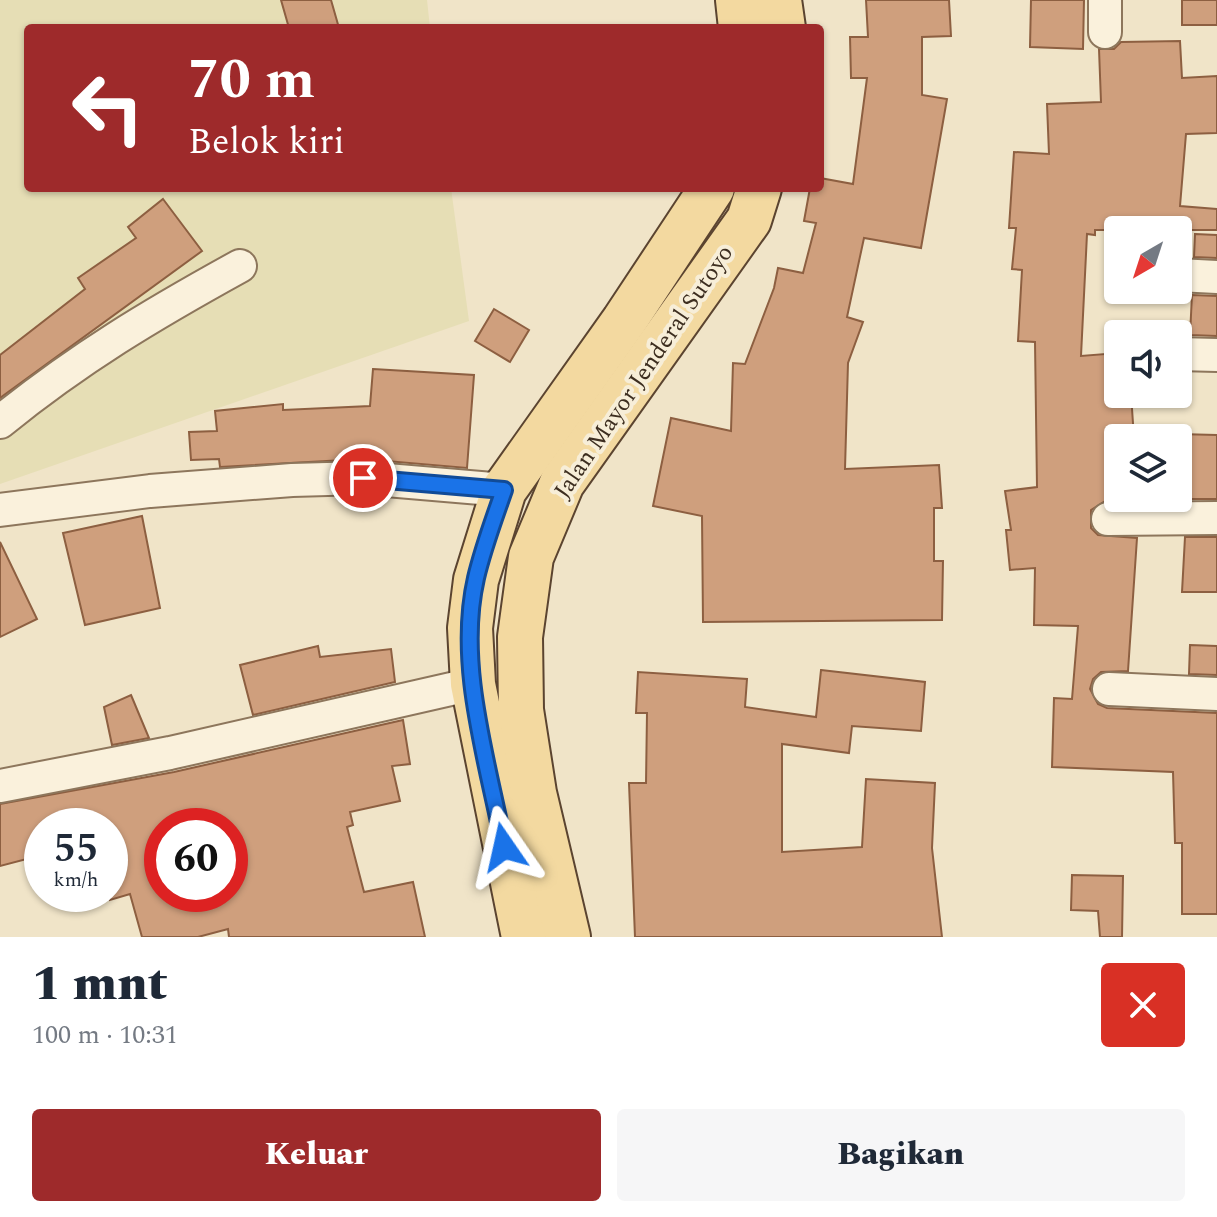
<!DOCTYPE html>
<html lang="id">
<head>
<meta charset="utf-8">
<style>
  :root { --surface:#fff; --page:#f6f6f7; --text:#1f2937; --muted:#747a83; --accent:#9e2a2b }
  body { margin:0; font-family:Spectral,serif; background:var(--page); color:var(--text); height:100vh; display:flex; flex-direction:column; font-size:30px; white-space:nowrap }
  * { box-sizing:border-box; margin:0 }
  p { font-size:26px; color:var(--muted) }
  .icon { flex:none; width:44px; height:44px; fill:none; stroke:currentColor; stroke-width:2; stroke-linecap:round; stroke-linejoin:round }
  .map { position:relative; height:937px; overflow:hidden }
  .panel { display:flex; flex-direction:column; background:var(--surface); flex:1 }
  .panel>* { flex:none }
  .hud { position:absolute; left:24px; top:24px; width:800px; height:168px; border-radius:8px; box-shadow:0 2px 6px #0004; background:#9e2a2b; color:#fff; overflow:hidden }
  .needle { width:52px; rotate:219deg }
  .tools { position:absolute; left:1104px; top:216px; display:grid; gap:16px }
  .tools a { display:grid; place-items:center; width:88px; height:88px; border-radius:8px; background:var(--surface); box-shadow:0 2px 6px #0004; font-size:40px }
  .speed { position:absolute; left:24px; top:808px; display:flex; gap:16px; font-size:40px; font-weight:700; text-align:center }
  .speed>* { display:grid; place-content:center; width:104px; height:104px; border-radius:50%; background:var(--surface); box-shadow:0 2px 6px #0004; line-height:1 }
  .speed small { font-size:20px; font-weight:400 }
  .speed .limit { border:12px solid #d22; background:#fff; color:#111 }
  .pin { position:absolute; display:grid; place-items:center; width:68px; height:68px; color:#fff; margin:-34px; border:4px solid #fff; border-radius:50%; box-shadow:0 2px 8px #0007 }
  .me { position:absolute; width:88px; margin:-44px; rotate:349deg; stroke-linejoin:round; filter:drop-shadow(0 0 6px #0008) }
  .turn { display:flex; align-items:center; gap:28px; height:168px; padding:0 32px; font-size:36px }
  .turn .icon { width:104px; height:104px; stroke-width:2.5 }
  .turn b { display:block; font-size:56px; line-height:68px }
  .round { display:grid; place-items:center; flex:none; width:84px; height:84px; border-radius:8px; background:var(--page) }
  .headline { display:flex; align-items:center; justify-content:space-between; height:136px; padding:0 32px }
  h1 { font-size:48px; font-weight:800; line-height:60px }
  .button { display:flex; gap:16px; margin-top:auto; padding:16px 32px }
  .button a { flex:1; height:92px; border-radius:8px; background:var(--accent); color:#fff; font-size:32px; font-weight:800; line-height:92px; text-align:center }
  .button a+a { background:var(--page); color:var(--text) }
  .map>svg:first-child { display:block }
</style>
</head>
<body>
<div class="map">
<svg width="1217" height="937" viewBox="0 0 1217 937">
  <rect width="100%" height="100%" fill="#f0e4c8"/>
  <path fill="#e6deb5" d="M 0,0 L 427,0 L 430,28 L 28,28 L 28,188 L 451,188 L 469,321 L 0,484 Z"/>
  <g fill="#cf9f7d" stroke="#8d5f41" stroke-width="2" fill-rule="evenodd">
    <path d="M 281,0 L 331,0 L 339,28 L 289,28 Z"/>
    <path d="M 866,0 L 949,0 L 951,36 L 922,37 L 922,95 L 947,99 L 921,248 L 864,238 L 847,317 L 863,322 L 848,363 L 845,469 L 939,465 L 942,508 L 934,508 L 934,561 L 943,561 L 942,620 L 703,622 L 702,516 L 653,506 L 671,418 L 731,431 L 733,363 L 745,364 L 774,288 L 778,268 L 803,273 L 816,223 L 804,221 L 810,188 L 820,188 L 820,178 L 853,184 L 867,78 L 851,78 L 850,37 L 868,37 Z"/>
    <path d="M 1031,0 L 1084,0 L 1083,49 L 1030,47 Z"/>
    <rect x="1182" y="0" width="35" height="25"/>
    <path d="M 1180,41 L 1182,78 L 1217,76 L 1217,133 L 1186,134 L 1180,206 L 1217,209 L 1217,230 L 1095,230 L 1095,235 L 1087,234 L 1081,356 L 1118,353 L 1118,394 L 1131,394 L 1134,438 L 1118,438 L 1118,498 L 1139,498 L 1107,500 L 1091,510 L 1091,528 L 1098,535 L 1137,538 L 1128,671 L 1101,672 L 1093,679 L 1090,689 L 1098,704 L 1107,708 L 1217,713 L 1217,914 L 1182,914 L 1182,843 L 1175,843 L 1173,772 L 1052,767 L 1054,698 L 1072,699 L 1078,626 L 1034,625 L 1035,568 L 1010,570 L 1006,530 L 1011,530 L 1005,491 L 1037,487 L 1035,342 L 1018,341 L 1022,270 L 1012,269 L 1016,228 L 1009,228 L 1014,152 L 1049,154 L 1047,104 L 1101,102 L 1099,49 L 1114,49 L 1121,42 Z"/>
    <path d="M 163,199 L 202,251 L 0,398 L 0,355 L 85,289 L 78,278 L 136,238 L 128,227 Z"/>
    <path d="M 1195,234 L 1217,235 L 1217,258 L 1194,257 Z"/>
    <path d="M 1192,295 L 1217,296 L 1217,336 L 1190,335 Z"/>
    <path d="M 494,309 L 529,330 L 510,362 L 475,341 Z"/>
    <path d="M 373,369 L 474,375 L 467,468 L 363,459 L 220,467 L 219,459 L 191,460 L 189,432 L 217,431 L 215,411 L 283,404 L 283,410 L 370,406 Z"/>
    <path d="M 1178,434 L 1217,435 L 1217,499 L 1187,499 L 1187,495 L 1178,495 Z"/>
    <path d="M 142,516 L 160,608 L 85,625 L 63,533 Z"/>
    <path d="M 1185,537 L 1217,537 L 1217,592 L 1182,592 Z"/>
    <path d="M 0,542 L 37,619 L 0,637 Z"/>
    <path d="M 1190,645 L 1217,646 L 1217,675 L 1189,674 Z"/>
    <path d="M 318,646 L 320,657 L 391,649 L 395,682 L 253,715 L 240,665 Z"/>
    <path d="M 821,670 L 925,682 L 921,731 L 852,726 L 849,753 L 782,744 L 782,852 L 862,847 L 866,779 L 935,783 L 932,848 L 942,937 L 635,937 L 629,783 L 646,783 L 647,713 L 636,713 L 638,672 L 747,679 L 745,707 L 816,717 Z"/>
    <path d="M 131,695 L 149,738 L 112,745 L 104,707 Z"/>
    <path d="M 403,720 L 410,764 L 392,766 L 400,801 L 350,812 L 353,825 L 347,827 L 364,892 L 413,882 L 425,937 L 229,937 L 228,929 L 198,937 L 142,937 L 130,894 L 110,900 L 110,826 L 42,826 L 42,855 L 0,866 L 0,804 L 174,772 ZM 162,826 L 230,826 L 230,894 L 162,894 Z"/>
    <path d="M 1072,875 L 1123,876 L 1122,937 L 1100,937 L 1098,911 L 1071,910 Z"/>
  </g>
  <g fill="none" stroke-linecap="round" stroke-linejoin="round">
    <g stroke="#8d765c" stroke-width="36">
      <g id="minor">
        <path d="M 1105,0 L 1105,32"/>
        <path d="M 1178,275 L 1217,277"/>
        <path d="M 1178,354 L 1217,355"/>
        <path d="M 0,422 C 79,358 151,315 240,266"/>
        <path d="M 0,510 L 150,491 L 292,480 L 363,478 L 504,490"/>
        <path d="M 1108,519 L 1217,518"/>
        <path d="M 1109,689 L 1217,694"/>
        <path d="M 0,786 L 170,753 L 473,684"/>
      </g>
    </g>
    <g stroke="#5b4430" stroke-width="48">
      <g id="primary">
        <path d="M 738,0 L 741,28"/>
        <path d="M 779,0 L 783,28"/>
        <path d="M 524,937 L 473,684 L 470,628 L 476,580 L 504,490 L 624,321 L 712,188"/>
        <path d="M 568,937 L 534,793 L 521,710 L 520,637 L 531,557 L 562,483 L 749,220 L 759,188"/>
      </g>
    </g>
    <use href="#minor" stroke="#faf1dc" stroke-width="32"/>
    <use href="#primary" stroke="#f3d9a0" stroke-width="44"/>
  </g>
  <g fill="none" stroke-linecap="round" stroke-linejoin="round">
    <g stroke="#114b97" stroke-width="20">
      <path id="route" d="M 363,478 L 504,490 C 494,519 483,548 476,578 C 456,665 488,762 504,847"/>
    </g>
    <use href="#route" stroke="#1a73e8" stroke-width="14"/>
  </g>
  <g text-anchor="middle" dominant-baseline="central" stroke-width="8" stroke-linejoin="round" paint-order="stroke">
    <g font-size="24" fill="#3d2e20" stroke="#f7eed8">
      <text transform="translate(644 372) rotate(-56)">Jalan Mayor Jenderal Sutoyo</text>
    </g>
  </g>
</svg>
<div class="tools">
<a><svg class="needle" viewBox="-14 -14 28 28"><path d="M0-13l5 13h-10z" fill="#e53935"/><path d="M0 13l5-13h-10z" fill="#747a83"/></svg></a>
<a><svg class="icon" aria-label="sound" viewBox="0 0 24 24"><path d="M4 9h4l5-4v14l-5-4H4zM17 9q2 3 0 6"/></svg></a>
<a><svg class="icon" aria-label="layers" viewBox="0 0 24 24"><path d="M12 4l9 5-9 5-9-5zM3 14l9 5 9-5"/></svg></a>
</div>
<div class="speed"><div>55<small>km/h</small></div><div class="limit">60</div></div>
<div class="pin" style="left:363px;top:478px;background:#d93025"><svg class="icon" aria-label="arrive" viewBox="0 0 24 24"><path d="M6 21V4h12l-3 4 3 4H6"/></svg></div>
<svg class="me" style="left:504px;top:847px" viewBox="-20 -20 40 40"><path d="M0-17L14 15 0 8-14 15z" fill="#1a73e8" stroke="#fff" stroke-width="4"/></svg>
<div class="hud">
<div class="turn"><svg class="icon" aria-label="left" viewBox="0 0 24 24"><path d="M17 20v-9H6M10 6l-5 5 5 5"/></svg><div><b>70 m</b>Belok kiri</div></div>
</div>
</div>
<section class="panel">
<div class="headline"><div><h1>1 mnt</h1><p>100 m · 10:31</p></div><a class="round" style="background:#d93025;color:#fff"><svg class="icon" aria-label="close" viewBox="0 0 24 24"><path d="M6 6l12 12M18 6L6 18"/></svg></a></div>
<div class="button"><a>Keluar</a><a>Bagikan</a></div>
</section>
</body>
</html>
